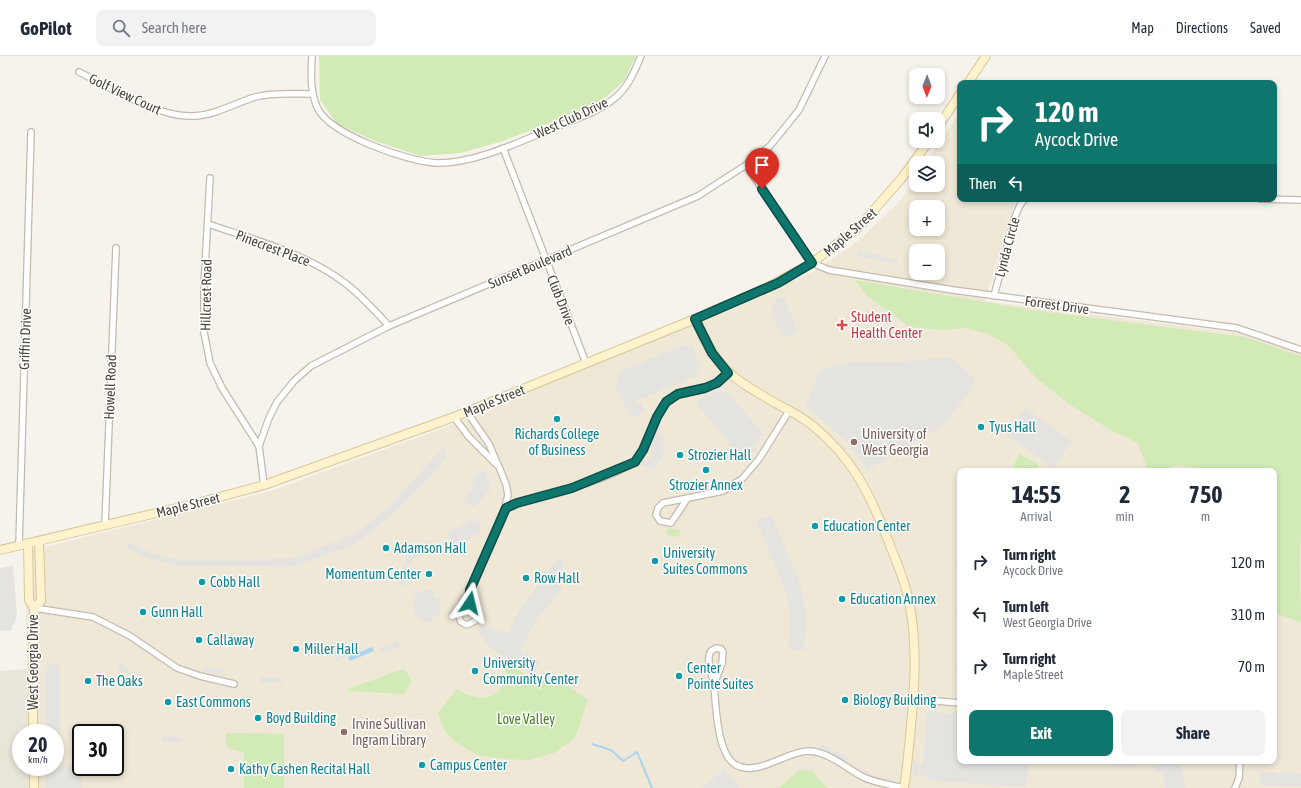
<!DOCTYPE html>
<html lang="en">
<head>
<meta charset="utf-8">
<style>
  :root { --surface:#fff; --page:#f2f2f3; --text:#1f2937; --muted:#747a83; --line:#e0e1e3; --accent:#0f766e }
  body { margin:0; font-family:"Asap Condensed",sans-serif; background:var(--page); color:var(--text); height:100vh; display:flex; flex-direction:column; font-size:15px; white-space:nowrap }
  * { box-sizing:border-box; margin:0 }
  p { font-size:13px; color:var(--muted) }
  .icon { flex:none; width:22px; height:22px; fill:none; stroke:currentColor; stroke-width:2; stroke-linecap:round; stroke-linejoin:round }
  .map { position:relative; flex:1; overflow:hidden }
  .panel { position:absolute; left:957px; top:412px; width:320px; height:296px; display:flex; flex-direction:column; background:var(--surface); border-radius:8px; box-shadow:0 2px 6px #0003 }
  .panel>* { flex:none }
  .top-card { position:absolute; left:957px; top:24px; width:320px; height:122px; border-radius:8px; box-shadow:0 2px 6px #0003; background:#0f766e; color:#fff; overflow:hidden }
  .needle { width:26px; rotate:181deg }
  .tools { position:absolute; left:909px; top:12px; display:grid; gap:8px }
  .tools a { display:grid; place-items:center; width:36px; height:36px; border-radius:8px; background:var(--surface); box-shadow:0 2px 6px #0003; font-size:20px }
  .speed { position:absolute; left:12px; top:668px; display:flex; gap:8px; font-size:20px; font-weight:700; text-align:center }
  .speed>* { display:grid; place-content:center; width:52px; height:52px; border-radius:50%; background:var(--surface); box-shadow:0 2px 6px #0003; line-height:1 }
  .speed small { font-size:10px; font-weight:400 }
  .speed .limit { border:2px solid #111; border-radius:6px; background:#fff; color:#111 }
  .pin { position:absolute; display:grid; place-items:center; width:34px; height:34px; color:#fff; margin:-41px -17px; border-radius:50% 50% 50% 0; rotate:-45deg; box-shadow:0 0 4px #0007 }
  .pin .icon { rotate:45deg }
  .me { position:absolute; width:44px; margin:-22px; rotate:10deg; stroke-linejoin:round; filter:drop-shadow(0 0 3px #0008) }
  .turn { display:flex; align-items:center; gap:14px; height:84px; padding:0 12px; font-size:18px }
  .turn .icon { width:52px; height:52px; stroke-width:2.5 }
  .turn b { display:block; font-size:28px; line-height:34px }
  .then { display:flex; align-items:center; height:38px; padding:0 12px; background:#0003; gap:8px; font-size:15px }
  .eta { display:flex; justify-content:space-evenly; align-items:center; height:68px; text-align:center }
  .eta b { font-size:24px; font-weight:700; line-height:28px }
  .primary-button { display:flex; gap:8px; margin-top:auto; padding:8px 12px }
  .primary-button a { flex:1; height:46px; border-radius:8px; background:var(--accent); color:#fff; font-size:16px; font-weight:700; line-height:46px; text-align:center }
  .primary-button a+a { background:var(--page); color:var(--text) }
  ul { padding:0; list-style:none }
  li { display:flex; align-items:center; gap:12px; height:52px; padding:0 12px }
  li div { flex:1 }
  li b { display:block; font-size:15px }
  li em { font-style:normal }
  header { display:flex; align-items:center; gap:24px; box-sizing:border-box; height:56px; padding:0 20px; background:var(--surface); border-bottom:1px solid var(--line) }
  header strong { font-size:19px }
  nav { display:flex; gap:22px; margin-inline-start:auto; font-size:14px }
  .search { width:280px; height:36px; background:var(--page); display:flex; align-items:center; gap:10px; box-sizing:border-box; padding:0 14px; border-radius:8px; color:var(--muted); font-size:15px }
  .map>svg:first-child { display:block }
</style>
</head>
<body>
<header>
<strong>GoPilot</strong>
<div class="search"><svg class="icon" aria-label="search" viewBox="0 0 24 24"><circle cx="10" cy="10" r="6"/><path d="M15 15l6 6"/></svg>Search here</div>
<nav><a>Map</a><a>Directions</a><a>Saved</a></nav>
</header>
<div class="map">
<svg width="1301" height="732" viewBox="0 0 1301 732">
  <rect width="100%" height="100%" fill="#f6f3ec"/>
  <path fill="#eae5da" d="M 27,613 L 28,677 L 21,677 L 21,711 L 28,711 L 28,732 L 0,732 L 0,615 Z"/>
  <path fill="#efe8d6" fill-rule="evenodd" d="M 956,62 L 960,66 L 960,143 L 1016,143 L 985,245 L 1239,277 L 1301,296 L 1301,732 L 28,732 L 28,711 L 55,711 L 55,677 L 28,677 L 25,496 L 271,435 L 487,356 L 509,343 L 813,216 L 858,185 L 902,143 L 916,122 L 916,129 L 938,129 L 938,107 L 926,107 ZM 916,151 L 938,151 L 938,173 L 916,173 ZM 916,195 L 938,195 L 938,217 L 916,217 ZM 960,415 L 1274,415 L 1274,705 L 960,705 ZM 81,677 L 115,677 L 115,711 L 81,711 Z"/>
  <g fill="#d2eab5">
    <path d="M 319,0 L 636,0 L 624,25 L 604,43 L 563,62 L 503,85 L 461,97 L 420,100 L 375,85 L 337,68 L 320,44 Z"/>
    <path d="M 855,224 L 1032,254 L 1244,281 L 1301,300 L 1301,480 C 1298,508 1301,537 1301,566 L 1274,557 L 1274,415 L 1203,415 L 1199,412 L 1173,409 L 1167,415 L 1148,415 L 1138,387 L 1109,373 L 1069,348 L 1037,323 L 1008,289 L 986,277 L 965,272 L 942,274 L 910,271 L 867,240 Z"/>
    <path d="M 1020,398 L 1039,409 L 1035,415 L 1023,415 L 1013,410 Z"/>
    <path d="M 667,472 L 680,474 L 679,481 L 666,479 Z"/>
    <path d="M 505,605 L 532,623 L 568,630 L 588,644 L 575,682 L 554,697 L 528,704 L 504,703 L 477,699 L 456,686 L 444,674 L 438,657 L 457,633 C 485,652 510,639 505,605 Z"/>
    <path d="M 400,614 L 405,614 L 412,625 L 404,638 L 348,635 L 348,633 Z"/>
    <path d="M 228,677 L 284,678 L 284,732 L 244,732 L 244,697 L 227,691 L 225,679 Z"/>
    <path d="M 799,714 L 812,715 L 827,732 L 779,732 Z"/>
  </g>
  <g fill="#e5e3e0">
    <path d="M 857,194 L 898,204 L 897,208 L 857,200 Z"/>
    <path d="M 784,241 L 798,276 L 783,282 L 771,256 L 776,243 Z"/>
    <path d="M 686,288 L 688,292 L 693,291 L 701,311 L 696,314 L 698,319 L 638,344 L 635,341 L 636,348 L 641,347 L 645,356 L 630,362 L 614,326 L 619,323 L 616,317 Z"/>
    <path d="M 951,301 L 974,323 L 972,333 L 941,371 L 868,413 L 844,383 L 806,350 L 819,315 L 837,308 L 869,305 L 888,307 Z"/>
    <path d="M 721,335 L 728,337 L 764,379 L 753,389 L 756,394 L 747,401 L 743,397 L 739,399 L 696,347 L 706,338 Z"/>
    <path d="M 1025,352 L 1072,385 L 1054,412 L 1006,379 Z"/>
    <path d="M 657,370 L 658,378 L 663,379 L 663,400 L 653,414 L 640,409 L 643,404 L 647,405 L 650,403 L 653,392 L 651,387 Z"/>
    <path d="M 444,390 L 446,401 L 431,420 L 395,456 L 362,483 L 350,490 L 292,511 L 180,510 L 149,503 L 125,490 L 132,488 L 159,500 L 181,504 L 293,503 L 358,476 L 391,449 Z"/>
    <path d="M 481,414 L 485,416 L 491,432 L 474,452 L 463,444 L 475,430 L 470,426 Z"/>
    <path d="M 771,459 L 801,529 L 806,557 L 804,594 L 788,593 L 790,560 L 787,538 L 756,464 Z"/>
    <path d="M 472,464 L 478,465 L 481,470 L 479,477 L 454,491 L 447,477 Z"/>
    <path d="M 428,484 L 435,489 L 413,503 L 406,519 L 406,529 L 399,531 L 400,517 L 406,502 L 410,496 Z"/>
    <path d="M 557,503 L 563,504 L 562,532 L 557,540 L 536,564 L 520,594 L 541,606 L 532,619 L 490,592 L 478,575 L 481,568 L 508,578 L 521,551 L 539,528 L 542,515 L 549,515 Z"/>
    <path d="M 13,510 L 17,560 L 11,574 L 0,575 L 0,512 Z"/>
    <path d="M 423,534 L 434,534 L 434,542 L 440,542 L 440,560 L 433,561 L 433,566 L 420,564 L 414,557 L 414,539 Z"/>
    <path d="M 345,585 L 349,599 L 336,606 L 331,587 Z"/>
    <path d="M 397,585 L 401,590 L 382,597 L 379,592 Z"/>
    <path d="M 118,605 L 129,615 L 137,616 L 137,622 L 121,615 L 117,612 Z"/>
    <path d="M 55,606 L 60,607 L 60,684 L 55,684 L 55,677 L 45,677 L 46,610 L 50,610 Z"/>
    <path d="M 204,610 L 225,613 L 224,619 L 203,616 Z"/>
    <path d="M 281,621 L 284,626 L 261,627 L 259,622 Z"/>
    <path d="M 927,656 L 960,658 L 960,705 L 1030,705 L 1026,731 L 927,724 L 927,719 L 921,719 L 912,721 L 914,705 L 919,710 L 921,710 L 923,707 Z"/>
    <path d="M 163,680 L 181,681 L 180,687 L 162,686 Z"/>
    <path d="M 820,688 L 848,701 L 846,706 L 818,693 Z"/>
    <path d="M 1153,705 L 1180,705 L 1186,732 L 1165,732 L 1162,716 L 1155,715 Z"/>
    <path d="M 1114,706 L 1133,706 L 1134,711 L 1113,711 Z"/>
    <path d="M 849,707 L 873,719 L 889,723 L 888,726 L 862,717 L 848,709 Z"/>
    <path d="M 81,708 L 82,732 L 46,732 L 45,711 Z"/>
    <path d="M 724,714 L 740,732 L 701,732 Z"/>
    <path d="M 1260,716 L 1301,717 L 1301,730 L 1259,729 Z"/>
  </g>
  <path fill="#a9d4f2" d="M 372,591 L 374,595 L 350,605 L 348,601 Z"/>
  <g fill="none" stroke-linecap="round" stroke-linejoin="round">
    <path stroke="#a9d4f2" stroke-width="2" d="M 592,688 L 611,694 L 623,705 L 637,696 L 652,732"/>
    <g stroke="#c2bbae" stroke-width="8">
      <g id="street">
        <path d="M 312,0 C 311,17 310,35 317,51 C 329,79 409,106 438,107 C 477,107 521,85 556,71 C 575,63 595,57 611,45 C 627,34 634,17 641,0"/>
        <path d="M 79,16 C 112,32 158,62 194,60 C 216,59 235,47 255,41 C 274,36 295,38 313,38"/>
        <path d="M 503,92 L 586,307"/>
        <path d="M 746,109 L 812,207 L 829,214 L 953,234 L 1237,272 L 1301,294"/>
        <path d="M 210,122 L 204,230 L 204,276 L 210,307 L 222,332 L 259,390"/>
        <path d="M 1260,143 L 1301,144"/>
        <path d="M 208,168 C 255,184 305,197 345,227 C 361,239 375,255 389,270"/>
        <path d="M 994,240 L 1015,161 L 1020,149 L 1025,143"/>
        <path d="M 467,356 L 489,388 L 498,409"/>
        <path d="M 454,361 L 469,381 L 499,411 L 506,428 L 508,439 L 502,464 L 470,534 L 462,547 L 459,561 L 461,566 L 467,569 L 475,565 L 477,558 L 470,547 L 470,534"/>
        <path d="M 264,429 L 259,390 L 269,362 L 277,346 L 294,325 L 311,310 L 389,270 L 698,140 L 746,109 L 770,90 L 799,54 L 825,0"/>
        <path d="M 687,443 L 671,467 L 660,465 L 656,459 L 658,452 L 663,447 L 723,435 L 742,423 L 759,403 L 789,355"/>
        <path d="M 506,452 L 517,447 C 541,441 628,419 639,401 C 650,384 652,361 666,346 C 676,335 693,337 706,332 C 714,329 721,323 728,317"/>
        <path d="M 105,470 L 116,192"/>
        <path d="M 19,489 L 31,76"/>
        <path d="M 34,552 L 93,561 L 130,580 L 177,612 L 200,620 L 234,628"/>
        <path d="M 714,629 L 722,607 L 723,596 L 721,593 L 716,592 L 711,595 C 705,604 713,619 714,630 C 716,650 717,699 736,709 C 758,721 786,695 809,695 C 829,696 846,712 863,721 C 876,727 891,729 905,732"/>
        <path d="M 913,643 L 960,647"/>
        <path d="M 1235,732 L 1239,722 L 1240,705"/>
      </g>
    </g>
    <g stroke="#d6c79b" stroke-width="10">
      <g id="secondary">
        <path d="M 968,27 L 986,0"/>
        <path d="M 938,71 L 960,38"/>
        <path d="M 695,263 C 716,313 732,322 777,348 C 789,354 802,361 813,370 C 851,401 868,434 886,479 C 895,503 906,526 910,551 C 918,593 914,638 910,681 C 908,698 907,715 904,732"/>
        <path d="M 28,487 L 29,544 L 34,552 L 33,677"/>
        <path d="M 0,494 L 190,449 L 264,429 L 454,361 L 695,263 L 768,231 L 812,207 L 859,171 L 901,123 L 929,85"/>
        <path d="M 34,552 L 41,545 L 39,485"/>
        <path d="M 34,711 L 34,732"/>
      </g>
    </g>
    <use href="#street" stroke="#fff" stroke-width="5.5"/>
    <use href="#secondary" stroke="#fff3cd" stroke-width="8"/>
  </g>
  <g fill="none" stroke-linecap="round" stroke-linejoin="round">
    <g stroke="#0a4d48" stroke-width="10">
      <path id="route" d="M 470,547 L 470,534 L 506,452 L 517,447 L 572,432 L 635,406 L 643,394 L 657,361 L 666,346 L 678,338 L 705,332 L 717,327 L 728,317 L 712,297 L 695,263 L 778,227 L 812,207 L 762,133"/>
    </g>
    <use href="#route" stroke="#0f766e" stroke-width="7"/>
  </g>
  <path fill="#e0444e" stroke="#fff" stroke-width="1.5" d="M840 263h4v4h4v4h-4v4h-4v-4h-4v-4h4z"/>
  <g fill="#0f9aa8" stroke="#fff" stroke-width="1.5">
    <circle cx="557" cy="363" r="4"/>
    <circle cx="981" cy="371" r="4"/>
    <circle cx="680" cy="399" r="4"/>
    <circle cx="706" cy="414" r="4"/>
    <circle cx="815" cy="470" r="4"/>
    <circle cx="386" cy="492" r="4"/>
    <circle cx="655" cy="505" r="4"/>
    <circle cx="429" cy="518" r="4"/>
    <circle cx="526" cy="522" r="4"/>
    <circle cx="202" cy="526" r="4"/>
    <circle cx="842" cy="543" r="4"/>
    <circle cx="143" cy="556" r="4"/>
    <circle cx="199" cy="584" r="4"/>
    <circle cx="296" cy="593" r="4"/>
    <circle cx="475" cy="615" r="4"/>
    <circle cx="679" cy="620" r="4"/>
    <circle cx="88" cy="625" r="4"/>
    <circle cx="845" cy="644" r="4"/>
    <circle cx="168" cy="646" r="4"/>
    <circle cx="258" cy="662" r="4"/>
    <circle cx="422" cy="709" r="4"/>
    <circle cx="231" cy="713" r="4"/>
  </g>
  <g fill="#8d6e63" stroke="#fff" stroke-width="1.5">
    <circle cx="854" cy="386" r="4"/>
    <circle cx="344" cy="676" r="4"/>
  </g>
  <g text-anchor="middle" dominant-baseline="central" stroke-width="3" stroke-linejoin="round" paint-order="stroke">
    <g font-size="14" fill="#4b4439" stroke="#fff">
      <text transform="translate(125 38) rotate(25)">Golf View Court</text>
      <text transform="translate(571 62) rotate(-25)">West Club Drive</text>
      <text transform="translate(850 176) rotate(-41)">Maple Street</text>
      <text transform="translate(1007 191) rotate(-75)">Lynda Circle</text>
      <text transform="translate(273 192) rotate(21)">Pinecrest Place</text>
      <text transform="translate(530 211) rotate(-23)">Sunset Boulevard</text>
      <text transform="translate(206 239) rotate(-89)">Hillcrest Road</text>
      <text transform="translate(561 244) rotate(68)">Club Drive</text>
      <text transform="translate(1057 249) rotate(8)">Forrest Drive</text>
      <text transform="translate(25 283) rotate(-88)">Griffin Drive</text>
      <text transform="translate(110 331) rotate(-88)">Howell Road</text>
      <text transform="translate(494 345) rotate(-22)">Maple Street</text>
      <text transform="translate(188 449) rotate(-14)">Maple Street</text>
      <text transform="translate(33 606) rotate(-90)">West Georgia Drive</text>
    </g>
    <g font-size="14" fill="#be3a42" stroke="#fff" text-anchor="start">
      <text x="851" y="261">Student<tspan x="851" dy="16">Health Center</tspan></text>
    </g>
    <g font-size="14" fill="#0d838f" stroke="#fff" text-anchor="start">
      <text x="989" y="371">Tyus Hall</text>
      <text x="557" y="378" text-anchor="middle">Richards College<tspan x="557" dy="16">of Business</tspan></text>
      <text x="688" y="399">Strozier Hall</text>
      <text x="706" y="429" text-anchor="middle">Strozier Annex</text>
      <text x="823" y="470">Education Center</text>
      <text x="394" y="492">Adamson Hall</text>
      <text x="663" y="497">University<tspan x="663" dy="16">Suites Commons</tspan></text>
      <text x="421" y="518" text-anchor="end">Momentum Center</text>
      <text x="534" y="522">Row Hall</text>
      <text x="210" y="526">Cobb Hall</text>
      <text x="850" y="543">Education Annex</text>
      <text x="151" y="556">Gunn Hall</text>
      <text x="207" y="584">Callaway</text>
      <text x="304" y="593">Miller Hall</text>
      <text x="483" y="607">University<tspan x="483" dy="16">Community Center</tspan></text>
      <text x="687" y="612">Center<tspan x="687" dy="16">Pointe Suites</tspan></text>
      <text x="96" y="625">The Oaks</text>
      <text x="853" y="644">Biology Building</text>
      <text x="176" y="646">East Commons</text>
      <text x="266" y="662">Boyd Building</text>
      <text x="430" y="709">Campus Center</text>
      <text x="239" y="713">Kathy Cashen Recital Hall</text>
    </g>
    <g font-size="14" fill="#785e54" stroke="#fff" text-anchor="start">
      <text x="862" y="378">University of<tspan x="862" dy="16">West Georgia</tspan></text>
      <text x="352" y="668">Irvine Sullivan<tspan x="352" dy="16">Ingram Library</tspan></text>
    </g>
    <g font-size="14" fill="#4a7f2a" stroke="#fff">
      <text x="526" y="663">Love Valley</text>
    </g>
  </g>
</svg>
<div class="tools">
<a><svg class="needle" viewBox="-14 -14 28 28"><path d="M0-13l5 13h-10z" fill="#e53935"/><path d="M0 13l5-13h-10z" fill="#747a83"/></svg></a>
<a><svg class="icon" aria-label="sound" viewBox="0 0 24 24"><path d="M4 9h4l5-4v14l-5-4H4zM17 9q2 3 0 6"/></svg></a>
<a><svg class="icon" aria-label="layers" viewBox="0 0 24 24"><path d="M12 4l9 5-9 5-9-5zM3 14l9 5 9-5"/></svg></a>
<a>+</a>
<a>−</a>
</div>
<div class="speed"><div>20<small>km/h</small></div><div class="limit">30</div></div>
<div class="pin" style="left:762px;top:133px;background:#d93025"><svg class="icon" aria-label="arrive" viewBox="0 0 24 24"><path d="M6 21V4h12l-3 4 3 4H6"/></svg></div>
<svg class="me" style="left:470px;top:547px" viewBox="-20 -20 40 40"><path d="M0-17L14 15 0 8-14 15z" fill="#0f766e" stroke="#fff" stroke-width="4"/></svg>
<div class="top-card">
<div class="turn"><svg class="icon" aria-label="right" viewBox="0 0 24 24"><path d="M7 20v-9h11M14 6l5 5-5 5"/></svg><div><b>120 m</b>Aycock Drive</div></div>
<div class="then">Then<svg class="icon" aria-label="left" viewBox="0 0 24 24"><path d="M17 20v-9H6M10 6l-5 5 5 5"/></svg></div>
</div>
<section class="panel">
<div class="eta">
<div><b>14:55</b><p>Arrival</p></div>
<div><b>2</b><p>min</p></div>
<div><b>750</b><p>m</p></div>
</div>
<ul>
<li><svg class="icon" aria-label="right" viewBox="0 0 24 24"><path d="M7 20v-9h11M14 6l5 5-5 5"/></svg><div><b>Turn right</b><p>Aycock Drive</p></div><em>120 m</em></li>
<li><svg class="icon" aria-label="left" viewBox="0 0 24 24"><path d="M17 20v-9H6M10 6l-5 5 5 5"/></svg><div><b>Turn left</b><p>West Georgia Drive</p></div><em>310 m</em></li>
<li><svg class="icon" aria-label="right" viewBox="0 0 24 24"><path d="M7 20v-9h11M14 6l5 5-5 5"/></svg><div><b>Turn right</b><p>Maple Street</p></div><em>70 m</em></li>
</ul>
<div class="primary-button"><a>Exit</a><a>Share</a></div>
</section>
</div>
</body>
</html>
